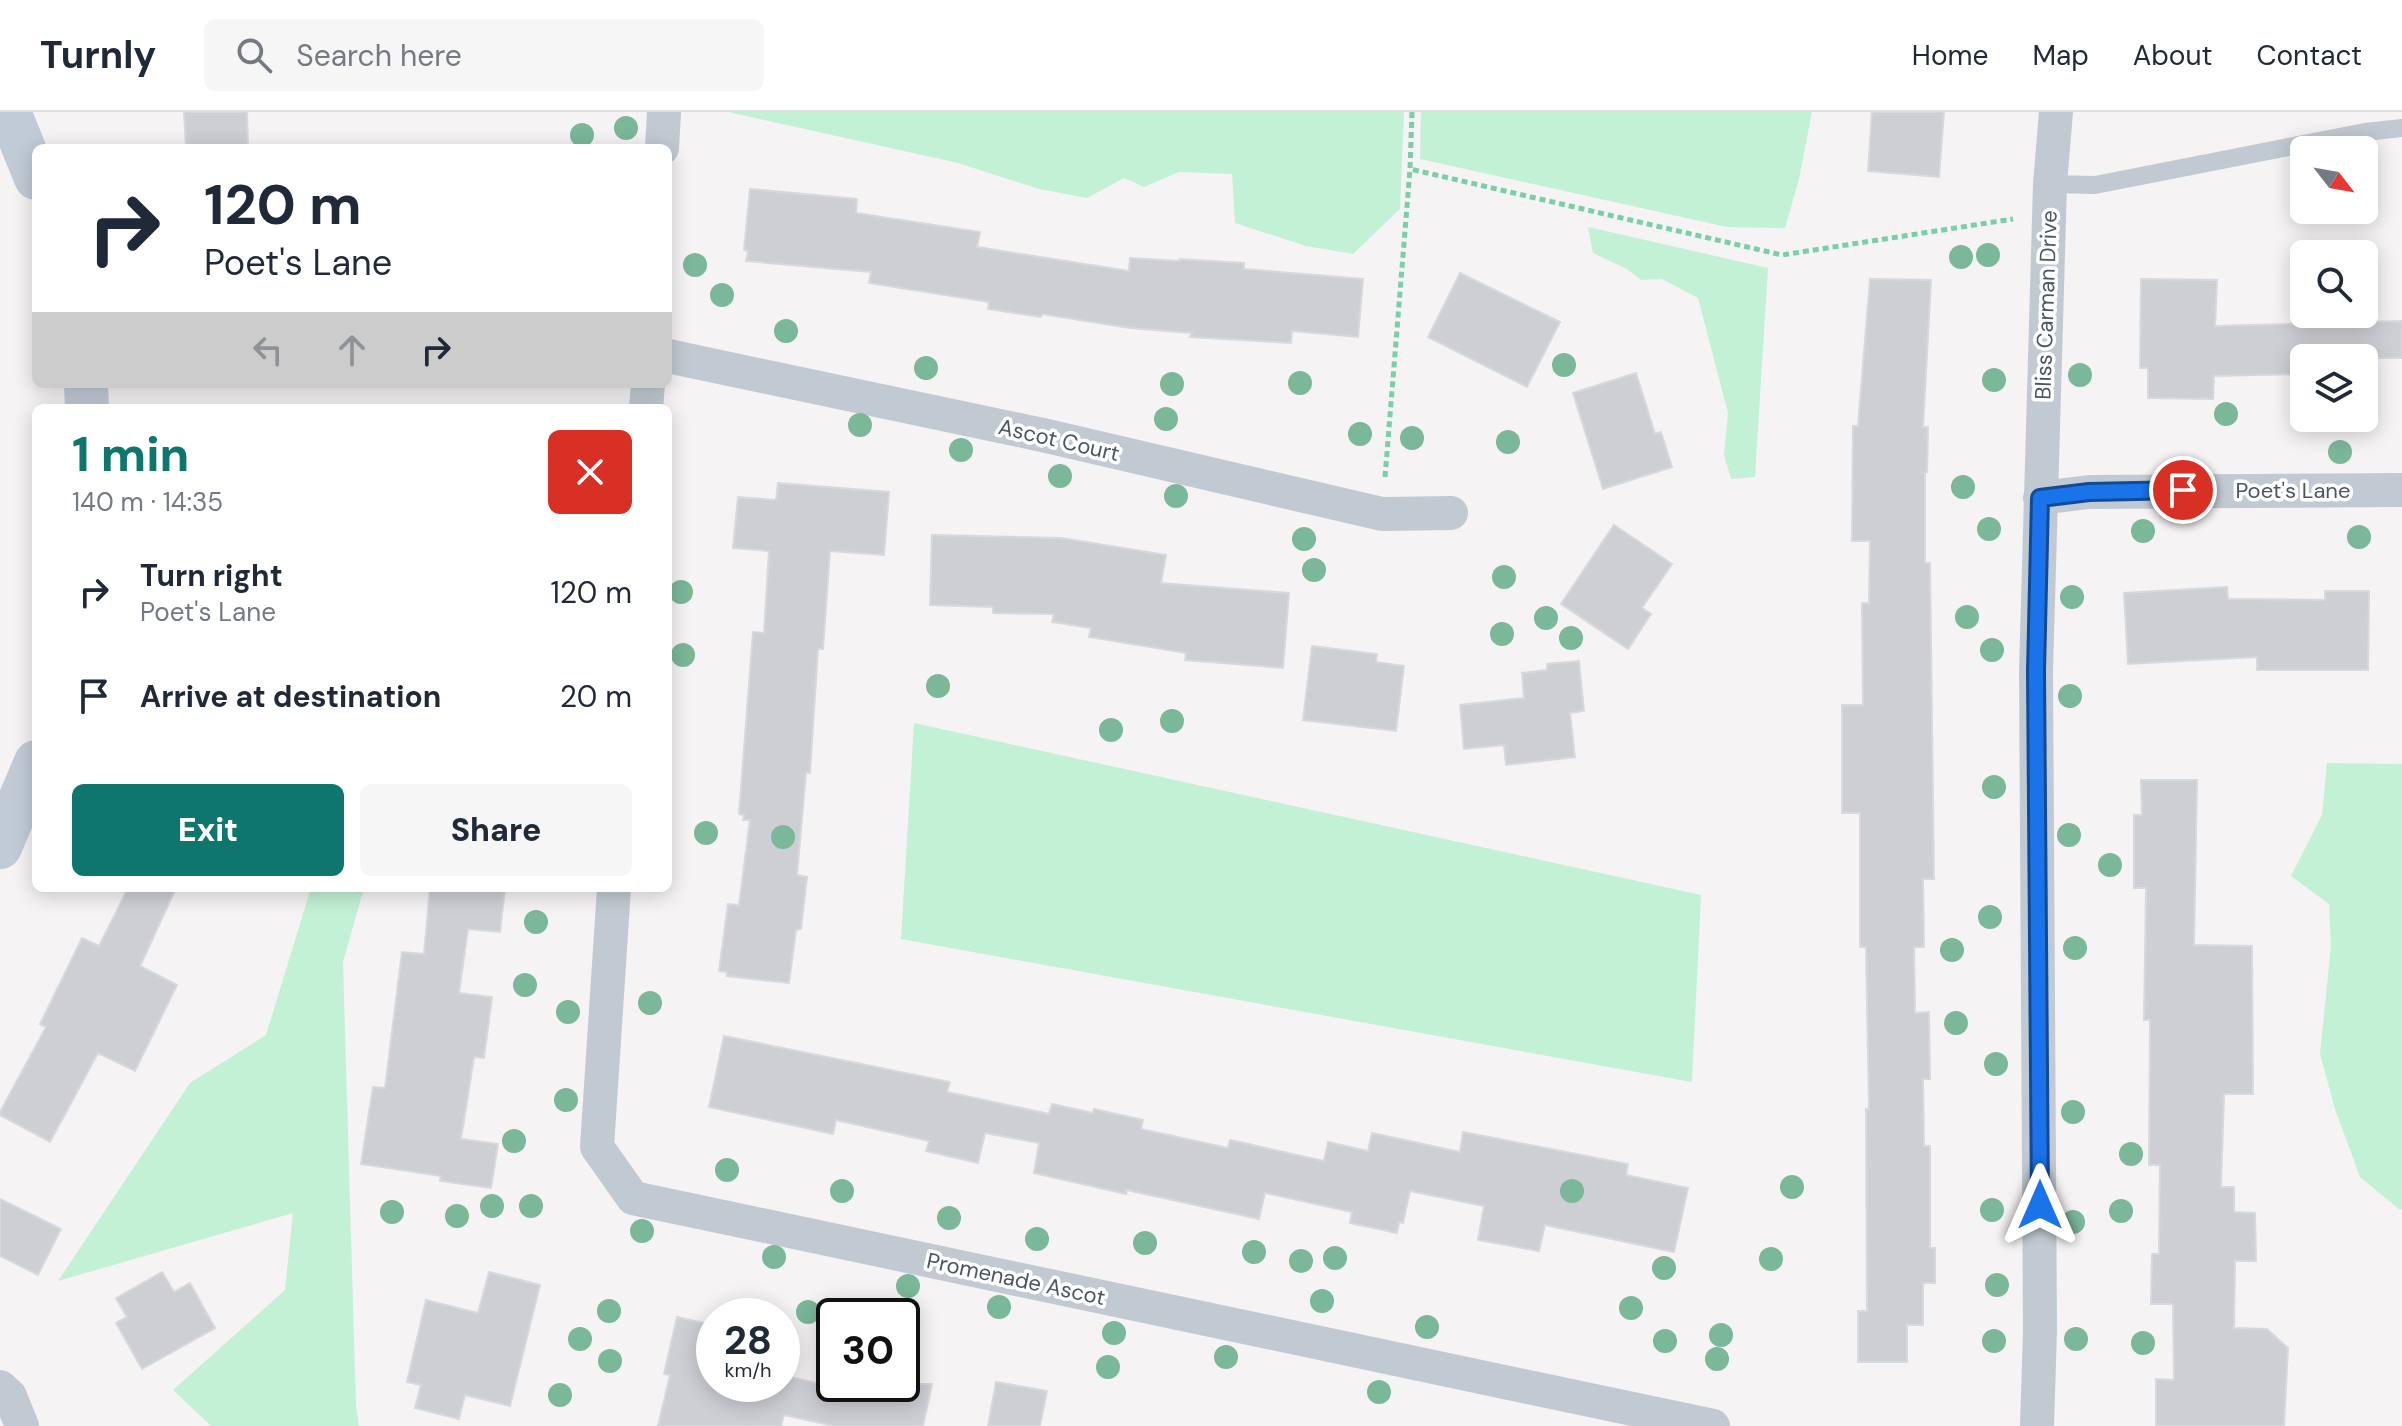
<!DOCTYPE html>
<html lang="en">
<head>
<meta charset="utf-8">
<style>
  :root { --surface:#fff; --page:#f6f6f7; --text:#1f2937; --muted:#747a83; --line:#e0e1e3; --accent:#0f766e }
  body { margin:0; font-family:"DM Sans",sans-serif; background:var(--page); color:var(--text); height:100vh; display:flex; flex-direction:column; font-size:30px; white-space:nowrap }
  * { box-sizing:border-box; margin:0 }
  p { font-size:26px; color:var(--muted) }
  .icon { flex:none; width:44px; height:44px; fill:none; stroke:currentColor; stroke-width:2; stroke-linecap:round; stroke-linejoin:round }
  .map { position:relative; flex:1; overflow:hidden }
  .drawer { position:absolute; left:32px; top:292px; width:640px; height:488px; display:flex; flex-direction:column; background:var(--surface); border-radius:12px; box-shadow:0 4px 20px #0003 }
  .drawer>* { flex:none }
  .hud { position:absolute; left:32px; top:32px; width:640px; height:244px; border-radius:12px; box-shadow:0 4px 20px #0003; background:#fff; color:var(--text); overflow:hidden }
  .needle { width:52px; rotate:121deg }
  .controls { position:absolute; left:2290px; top:24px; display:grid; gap:16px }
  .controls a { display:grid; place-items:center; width:88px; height:88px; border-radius:12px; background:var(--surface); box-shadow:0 4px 20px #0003; font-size:40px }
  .speed { position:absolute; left:696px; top:1186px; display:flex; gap:16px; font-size:40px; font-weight:700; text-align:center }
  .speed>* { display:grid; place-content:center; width:104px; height:104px; border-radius:50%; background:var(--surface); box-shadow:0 4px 20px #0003; line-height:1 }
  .speed small { font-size:20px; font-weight:400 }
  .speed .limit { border:4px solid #111; border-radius:12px; background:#fff; color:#111 }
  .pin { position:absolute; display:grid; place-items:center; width:68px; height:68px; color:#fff; margin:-34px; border:4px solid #fff; border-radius:50%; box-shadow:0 2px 8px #0007 }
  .me { position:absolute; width:88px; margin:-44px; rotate:0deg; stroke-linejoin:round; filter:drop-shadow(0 0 6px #0008) }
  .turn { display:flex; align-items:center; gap:28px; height:168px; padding:0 40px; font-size:36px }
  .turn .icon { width:104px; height:104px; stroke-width:2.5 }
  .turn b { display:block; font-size:56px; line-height:68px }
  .lanes { display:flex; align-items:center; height:76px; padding:0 40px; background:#0003; justify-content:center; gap:40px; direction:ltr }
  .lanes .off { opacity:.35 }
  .round { display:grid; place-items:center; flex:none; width:84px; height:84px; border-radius:12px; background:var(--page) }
  .headline { display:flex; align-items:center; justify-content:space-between; height:136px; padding:0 40px }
  h1 { font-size:48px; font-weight:800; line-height:60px; color:var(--accent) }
  .cta { display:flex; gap:16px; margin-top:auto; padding:16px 40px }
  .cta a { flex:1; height:92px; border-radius:12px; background:var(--accent); color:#fff; font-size:32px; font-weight:800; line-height:92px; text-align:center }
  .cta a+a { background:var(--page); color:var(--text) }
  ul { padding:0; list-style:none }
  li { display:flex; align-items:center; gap:24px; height:104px; padding:0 40px }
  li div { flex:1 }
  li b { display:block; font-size:30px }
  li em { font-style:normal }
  header { display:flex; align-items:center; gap:48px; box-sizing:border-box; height:112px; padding:0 40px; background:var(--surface); border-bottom:2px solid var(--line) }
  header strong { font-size:38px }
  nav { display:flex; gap:44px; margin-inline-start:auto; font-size:28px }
  .search { width:560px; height:72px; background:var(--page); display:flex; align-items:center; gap:20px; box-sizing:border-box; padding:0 28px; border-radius:12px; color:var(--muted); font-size:30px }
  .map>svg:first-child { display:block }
</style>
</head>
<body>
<header>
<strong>Turnly</strong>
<div class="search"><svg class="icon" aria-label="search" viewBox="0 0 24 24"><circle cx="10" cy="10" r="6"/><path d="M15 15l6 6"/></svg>Search here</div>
<nav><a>Home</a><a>Map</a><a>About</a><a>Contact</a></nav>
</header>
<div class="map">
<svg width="2402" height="1314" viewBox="0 0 2402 1314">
  <rect width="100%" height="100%" fill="#f5f3f3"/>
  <g fill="#c3f1d5">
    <path d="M 728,0 L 1404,0 L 1400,97 L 1353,142 L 1306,134 L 1235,111 L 1232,62 L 1179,60 L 1144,75 L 1124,66 L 1087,86 L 1039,77 L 958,51 Z"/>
    <path d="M 1421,0 L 1812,0 L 1799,67 L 1785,116 L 1727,115 L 1420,47 Z"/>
    <path d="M 1588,115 L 1768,156 L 1755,365 L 1731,367 L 1724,343 L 1728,301 L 1698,186 L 1662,167 L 1641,168 L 1627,157 L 1593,141 Z"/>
    <path d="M 914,611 L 1701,783 L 1692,970 L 901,827 Z"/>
    <path d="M 2327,651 L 2402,652 L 2402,1097 L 2400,1098 L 2360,1065 L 2335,997 L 2320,942 L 2331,834 L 2329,792 L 2291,764 L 2322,703 Z"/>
    <path d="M 311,776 L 364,776 L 343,850 L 356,1295 L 359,1314 L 211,1314 L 173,1278 L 285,1178 L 293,1101 L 58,1169 L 190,971 L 266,923 Z"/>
  </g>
  <g fill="#cdcfd5" stroke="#d7d9de" stroke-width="2">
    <path d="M 184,0 L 247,0 L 248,36 L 186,36 Z"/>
    <path d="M 1872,0 L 1944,0 L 1939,65 L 1868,59 Z"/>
    <path d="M 750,77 L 857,87 L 856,101 L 980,120 L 977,135 L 1129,159 L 1130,146 L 1180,149 L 1180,147 L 1244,151 L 1244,157 L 1363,167 L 1358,225 L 1292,219 L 1291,231 L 1190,225 L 1192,221 L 1130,216 L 1042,202 L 1041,205 L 988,197 L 989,190 L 869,171 L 871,160 L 746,149 L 748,139 L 744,138 Z"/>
    <path d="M 1460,161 L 1560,210 L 1527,275 L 1428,225 Z"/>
    <path d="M 1870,167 L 1931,168 L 1923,315 L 1928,315 L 1927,360 L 1925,360 L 1925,451 L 1930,451 L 1934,767 L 1923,767 L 1924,835 L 1914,835 L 1915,901 L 1929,900 L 1930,967 L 1923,967 L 1924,1034 L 1930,1034 L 1930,1136 L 1935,1136 L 1935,1171 L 1923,1171 L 1923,1213 L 1907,1213 L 1907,1250 L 1858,1250 L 1858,1199 L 1867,1199 L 1866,997 L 1869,997 L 1866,835 L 1860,835 L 1860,701 L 1842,701 L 1842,593 L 1863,593 L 1862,491 L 1869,491 L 1870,429 L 1852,429 L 1853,314 L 1858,314 Z"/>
    <path d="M 2141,167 L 2217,168 L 2215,214 L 2402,209 L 2402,246 L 2304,246 L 2304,262 L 2214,264 L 2213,287 L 2148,286 L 2148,256 L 2140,256 Z"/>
    <path d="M 1636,261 L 1655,322 L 1661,320 L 1672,355 L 1603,377 L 1573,281 Z"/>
    <path d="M 778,371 L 889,380 L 884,443 L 830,439 L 823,537 L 818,537 L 810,661 L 806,661 L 797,763 L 807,765 L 801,817 L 796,818 L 789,871 L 727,864 L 727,860 L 719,859 L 728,792 L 739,793 L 750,708 L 743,708 L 744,703 L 739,702 L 753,520 L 764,521 L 769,439 L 733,436 L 738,385 L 776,388 Z"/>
    <path d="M 1614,413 L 1672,452 L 1642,496 L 1651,502 L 1628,537 L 1561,492 Z"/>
    <path d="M 932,423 L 1062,426 L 1166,443 L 1161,471 L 1289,481 L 1283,556 L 1185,548 L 1186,541 L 1089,525 L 1091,516 L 1052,510 L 1054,502 L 993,501 L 993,495 L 930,493 Z"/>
    <path d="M 2227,475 L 2228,487 L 2325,488 L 2325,479 L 2369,479 L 2368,558 L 2257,558 L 2257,545 L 2128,552 L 2124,481 Z"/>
    <path d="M 1312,534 L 1377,542 L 1376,550 L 1404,554 L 1396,619 L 1303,608 Z"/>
    <path d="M 1579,549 L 1584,599 L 1570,601 L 1575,645 L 1506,653 L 1504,633 L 1464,637 L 1460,593 L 1524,586 L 1522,561 L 1547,558 L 1547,552 Z"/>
    <path d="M 2141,668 L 2197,668 L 2194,833 L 2252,834 L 2253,982 L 2224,982 L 2221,1075 L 2234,1075 L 2234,1100 L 2255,1101 L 2256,1149 L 2235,1149 L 2234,1216 L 2267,1217 L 2288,1236 L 2284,1314 L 2156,1314 L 2156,1267 L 2174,1268 L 2173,1192 L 2151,1192 L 2152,1142 L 2159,1142 L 2160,1053 L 2149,1053 L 2150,908 L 2144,908 L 2146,776 L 2134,776 L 2134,703 L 2142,703 Z"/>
    <path d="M 128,776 L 176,776 L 140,854 L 177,873 L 135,959 L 98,941 L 50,1030 L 0,1003 L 0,1000 L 46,915 L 40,912 L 82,826 L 99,834 Z"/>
    <path d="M 430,776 L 505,776 L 500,820 L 468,817 L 459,881 L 492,885 L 484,946 L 474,945 L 461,1027 L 498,1032 L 491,1076 L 440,1069 L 441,1064 L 361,1052 L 373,975 L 385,976 L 402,840 L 424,842 Z"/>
    <path d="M 724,924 L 950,970 L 947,980 L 1049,1002 L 1052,992 L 1093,1001 L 1094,997 L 1143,1008 L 1141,1017 L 1228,1036 L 1230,1028 L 1324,1049 L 1328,1030 L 1368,1039 L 1372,1021 L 1460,1040 L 1463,1020 L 1628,1052 L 1626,1063 L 1688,1076 L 1674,1140 L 1545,1113 L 1539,1139 L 1478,1128 L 1484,1094 L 1410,1079 L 1403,1111 L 1399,1110 L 1397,1121 L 1350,1111 L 1352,1100 L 1265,1081 L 1259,1107 L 1127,1078 L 1126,1082 L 1034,1061 L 1039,1031 L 985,1021 L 978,1051 L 926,1039 L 929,1029 L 836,1008 L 833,1022 L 709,995 Z"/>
    <path d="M 0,1087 L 61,1117 L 38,1163 L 0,1144 Z"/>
    <path d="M 162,1160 L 174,1180 L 190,1171 L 215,1216 L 142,1257 L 116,1211 L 127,1205 L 116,1186 Z"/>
    <path d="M 489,1160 L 540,1173 L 510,1294 L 465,1283 L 459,1307 L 415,1296 L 421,1273 L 407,1270 L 426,1188 L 478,1201 Z"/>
    <path d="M 677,1205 L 714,1213 L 714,1272 L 782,1272 L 782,1263 L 821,1272 L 932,1272 L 923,1314 L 834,1314 L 784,1303 L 781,1314 L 658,1314 L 670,1263 L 664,1262 Z"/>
    <path d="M 996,1270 L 1047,1279 L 1040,1314 L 988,1314 Z"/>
  </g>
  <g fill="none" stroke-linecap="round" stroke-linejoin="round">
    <g stroke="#7ad0a6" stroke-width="5" stroke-dasharray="6 4" stroke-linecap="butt">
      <path d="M 1412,0 L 1410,57 L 1782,143 L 2013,107"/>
      <path d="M 1385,365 L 1410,57"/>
    </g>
    <path stroke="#c1cad2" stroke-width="18" d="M 2050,72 L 2095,73 L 2365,20 L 2402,16"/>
    <g stroke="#c1cad2" stroke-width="34">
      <path d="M 662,36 L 664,0"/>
      <path d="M 668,244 L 1047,324 L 1382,402 L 1451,401"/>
      <path d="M 646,296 L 648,272"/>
      <path d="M 2040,386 L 2089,380 L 2402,378"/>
      <path d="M 614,776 L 597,1035 L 633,1086 L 1713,1314"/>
      <path d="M 0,1275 L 10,1284 L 22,1314"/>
      <path d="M 2037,1314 L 2040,1219 L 2036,559 L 2050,72 L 2056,0"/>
    </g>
    <g stroke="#c1cbd6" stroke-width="44">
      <path d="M 9,0 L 36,66"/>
      <path d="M 86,272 L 87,296"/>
      <path d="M 0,735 L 36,650"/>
    </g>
  </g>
  <g fill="#7bb799">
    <circle cx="626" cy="16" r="12"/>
    <circle cx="582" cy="23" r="12"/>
    <circle cx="1988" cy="143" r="12"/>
    <circle cx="1961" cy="145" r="12"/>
    <circle cx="695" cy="153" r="12"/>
    <circle cx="722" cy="183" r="12"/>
    <circle cx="786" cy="219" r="12"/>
    <circle cx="1564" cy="253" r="12"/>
    <circle cx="926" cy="256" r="12"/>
    <circle cx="2080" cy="263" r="12"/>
    <circle cx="1994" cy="268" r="12"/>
    <circle cx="1300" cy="271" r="12"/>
    <circle cx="1172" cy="272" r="12"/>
    <circle cx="2226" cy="302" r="12"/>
    <circle cx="1166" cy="307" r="12"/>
    <circle cx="860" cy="313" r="12"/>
    <circle cx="1360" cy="322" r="12"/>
    <circle cx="1412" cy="326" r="12"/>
    <circle cx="1508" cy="330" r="12"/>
    <circle cx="961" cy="338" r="12"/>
    <circle cx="2340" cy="340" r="12"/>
    <circle cx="1060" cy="364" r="12"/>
    <circle cx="1963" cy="375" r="12"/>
    <circle cx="1176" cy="384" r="12"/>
    <circle cx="1989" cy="417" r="12"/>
    <circle cx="2143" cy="419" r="12"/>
    <circle cx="2359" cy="425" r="12"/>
    <circle cx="1304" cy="427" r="12"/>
    <circle cx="1314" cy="458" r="12"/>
    <circle cx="1504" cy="465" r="12"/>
    <circle cx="681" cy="480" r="12"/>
    <circle cx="2072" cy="485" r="12"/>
    <circle cx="1967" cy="505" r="12"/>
    <circle cx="1546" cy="506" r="12"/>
    <circle cx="1502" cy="522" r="12"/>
    <circle cx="1571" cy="526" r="12"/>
    <circle cx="1992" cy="538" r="12"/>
    <circle cx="683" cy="543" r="12"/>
    <circle cx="938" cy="574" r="12"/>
    <circle cx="2070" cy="584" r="12"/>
    <circle cx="1172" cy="609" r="12"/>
    <circle cx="1111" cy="618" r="12"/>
    <circle cx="1994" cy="675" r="12"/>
    <circle cx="706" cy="721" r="12"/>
    <circle cx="2069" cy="723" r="12"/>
    <circle cx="783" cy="725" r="12"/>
    <circle cx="2110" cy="753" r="12"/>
    <circle cx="1990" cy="805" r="12"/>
    <circle cx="536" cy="810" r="12"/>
    <circle cx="2075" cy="836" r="12"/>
    <circle cx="1952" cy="838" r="12"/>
    <circle cx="525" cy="873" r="12"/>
    <circle cx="650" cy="891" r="12"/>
    <circle cx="568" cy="900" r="12"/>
    <circle cx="1956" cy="911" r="12"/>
    <circle cx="1996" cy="952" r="12"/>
    <circle cx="566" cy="988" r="12"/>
    <circle cx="2073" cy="1000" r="12"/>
    <circle cx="514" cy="1029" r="12"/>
    <circle cx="2131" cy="1042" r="12"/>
    <circle cx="727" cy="1058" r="12"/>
    <circle cx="1792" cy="1075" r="12"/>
    <circle cx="842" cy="1079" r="12"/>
    <circle cx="1572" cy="1079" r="12"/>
    <circle cx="492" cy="1094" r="12"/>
    <circle cx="531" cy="1094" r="12"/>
    <circle cx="1992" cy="1098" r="12"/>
    <circle cx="2121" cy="1099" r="12"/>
    <circle cx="392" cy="1100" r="12"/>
    <circle cx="457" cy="1104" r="12"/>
    <circle cx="949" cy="1106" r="12"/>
    <circle cx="2073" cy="1110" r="12"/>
    <circle cx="642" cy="1119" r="12"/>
    <circle cx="1037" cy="1127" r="12"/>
    <circle cx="1145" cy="1131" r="12"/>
    <circle cx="1254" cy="1140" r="12"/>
    <circle cx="774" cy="1145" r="12"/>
    <circle cx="1335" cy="1146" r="12"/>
    <circle cx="1771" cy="1147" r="12"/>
    <circle cx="1301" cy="1149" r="12"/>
    <circle cx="1664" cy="1156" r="12"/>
    <circle cx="1997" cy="1173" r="12"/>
    <circle cx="908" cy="1174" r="12"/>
    <circle cx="1322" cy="1189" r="12"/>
    <circle cx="999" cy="1195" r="12"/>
    <circle cx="1631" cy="1196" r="12"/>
    <circle cx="609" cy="1199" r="12"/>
    <circle cx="808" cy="1200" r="12"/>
    <circle cx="1427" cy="1215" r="12"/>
    <circle cx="1114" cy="1221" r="12"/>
    <circle cx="1721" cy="1223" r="12"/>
    <circle cx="580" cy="1227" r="12"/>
    <circle cx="2076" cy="1227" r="12"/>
    <circle cx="1665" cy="1229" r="12"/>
    <circle cx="1994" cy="1229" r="12"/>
    <circle cx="2143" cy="1231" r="12"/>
    <circle cx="1226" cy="1245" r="12"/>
    <circle cx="1717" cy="1247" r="12"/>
    <circle cx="610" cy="1249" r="12"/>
    <circle cx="1108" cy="1255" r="12"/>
    <circle cx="1379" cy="1280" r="12"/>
    <circle cx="560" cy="1283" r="12"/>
  </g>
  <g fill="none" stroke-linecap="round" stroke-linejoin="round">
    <g stroke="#114b97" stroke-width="20">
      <path id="route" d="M 2040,1093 L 2036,559 L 2040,386 L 2089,380 L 2183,378"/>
    </g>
    <use href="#route" stroke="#1a73e8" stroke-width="14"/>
  </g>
  <g text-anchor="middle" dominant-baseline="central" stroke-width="7" stroke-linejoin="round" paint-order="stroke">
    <g font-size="22" fill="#4a5661" stroke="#fff">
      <text transform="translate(2046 193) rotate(-88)">Bliss Carman Drive</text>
      <text transform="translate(1059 328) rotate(13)">Ascot Court</text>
      <text x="2293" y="378">Poet's Lane</text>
      <text transform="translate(1016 1167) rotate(12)">Promenade Ascot</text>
    </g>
  </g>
</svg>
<div class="controls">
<a><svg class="needle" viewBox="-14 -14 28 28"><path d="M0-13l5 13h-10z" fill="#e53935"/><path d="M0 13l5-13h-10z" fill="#747a83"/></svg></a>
<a><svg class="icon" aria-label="search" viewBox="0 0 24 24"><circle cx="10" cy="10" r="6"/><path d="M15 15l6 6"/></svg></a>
<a><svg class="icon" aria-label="layers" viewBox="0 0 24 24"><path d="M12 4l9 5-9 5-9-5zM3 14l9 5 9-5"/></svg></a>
</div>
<div class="speed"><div>28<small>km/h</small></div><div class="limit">30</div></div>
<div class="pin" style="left:2183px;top:378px;background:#d93025"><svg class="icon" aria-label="arrive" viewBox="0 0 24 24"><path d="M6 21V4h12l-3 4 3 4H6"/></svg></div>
<svg class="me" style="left:2040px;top:1093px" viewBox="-20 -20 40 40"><path d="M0-17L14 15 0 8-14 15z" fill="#1a73e8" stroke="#fff" stroke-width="4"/></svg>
<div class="hud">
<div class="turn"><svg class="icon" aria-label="right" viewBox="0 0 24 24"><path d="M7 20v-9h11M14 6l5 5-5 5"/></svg><div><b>120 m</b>Poet's Lane</div></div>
<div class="lanes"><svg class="icon off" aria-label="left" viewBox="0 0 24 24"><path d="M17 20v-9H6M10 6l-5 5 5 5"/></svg><svg class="icon off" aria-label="ahead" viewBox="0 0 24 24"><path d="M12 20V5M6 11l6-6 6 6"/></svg><svg class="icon" aria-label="right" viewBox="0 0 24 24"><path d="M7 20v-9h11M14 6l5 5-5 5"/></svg></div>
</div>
<section class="drawer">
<div class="headline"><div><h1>1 min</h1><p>140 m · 14:35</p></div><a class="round" style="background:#d93025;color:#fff"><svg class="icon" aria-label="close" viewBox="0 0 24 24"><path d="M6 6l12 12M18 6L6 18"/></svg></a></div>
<ul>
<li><svg class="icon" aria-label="right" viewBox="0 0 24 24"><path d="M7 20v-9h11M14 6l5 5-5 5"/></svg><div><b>Turn right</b><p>Poet's Lane</p></div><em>120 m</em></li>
<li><svg class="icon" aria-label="arrive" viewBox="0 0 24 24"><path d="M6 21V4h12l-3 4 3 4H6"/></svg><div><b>Arrive at destination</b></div><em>20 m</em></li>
</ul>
<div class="cta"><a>Exit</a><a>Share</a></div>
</section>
</div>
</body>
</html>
